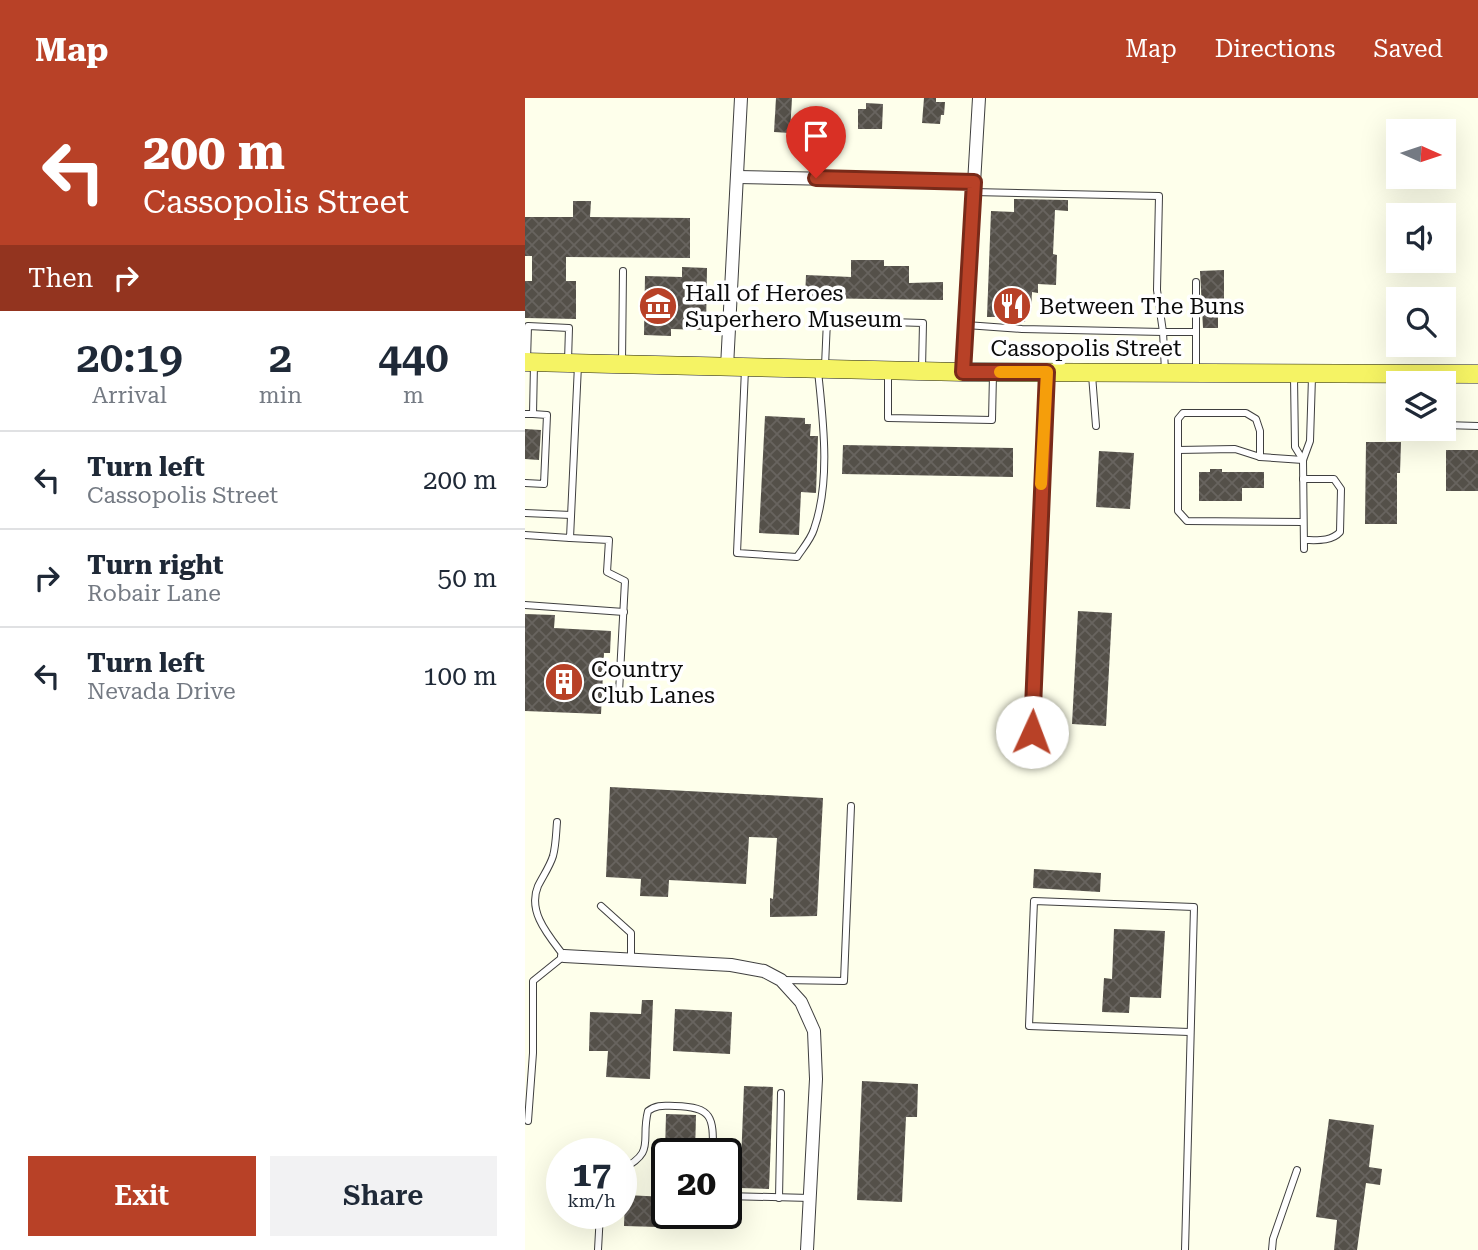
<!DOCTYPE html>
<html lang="en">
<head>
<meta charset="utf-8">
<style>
  :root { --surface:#fff; --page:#f2f2f3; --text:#1f2937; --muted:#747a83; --line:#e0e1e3; --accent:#b84127 }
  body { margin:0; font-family:"Roboto Serif",serif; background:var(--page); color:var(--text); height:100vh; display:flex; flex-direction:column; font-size:26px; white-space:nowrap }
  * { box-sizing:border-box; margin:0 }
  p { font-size:23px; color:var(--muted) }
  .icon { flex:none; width:38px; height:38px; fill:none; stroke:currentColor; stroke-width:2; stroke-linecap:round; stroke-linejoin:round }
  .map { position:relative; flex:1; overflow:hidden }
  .side { display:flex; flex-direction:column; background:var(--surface); width:525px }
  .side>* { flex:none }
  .hud { background:#b84127; color:#fff; overflow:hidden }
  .needle { width:46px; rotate:93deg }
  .controls { position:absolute; left:861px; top:21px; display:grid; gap:14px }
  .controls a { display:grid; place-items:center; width:70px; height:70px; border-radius:0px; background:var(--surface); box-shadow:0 7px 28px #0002; font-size:35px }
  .speed { position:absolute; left:21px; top:1040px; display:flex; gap:14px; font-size:35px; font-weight:700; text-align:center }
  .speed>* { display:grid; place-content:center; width:91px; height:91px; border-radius:50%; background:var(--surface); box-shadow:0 7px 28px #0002; line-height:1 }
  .speed small { font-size:18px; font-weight:400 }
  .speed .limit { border:4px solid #111; border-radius:10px; background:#fff; color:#111 }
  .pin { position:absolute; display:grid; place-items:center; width:60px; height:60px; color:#fff; margin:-72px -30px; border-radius:50% 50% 50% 0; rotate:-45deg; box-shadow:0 0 7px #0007 }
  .pin .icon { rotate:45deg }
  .me { position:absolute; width:77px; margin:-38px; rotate:2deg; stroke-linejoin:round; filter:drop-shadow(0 0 5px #0008) }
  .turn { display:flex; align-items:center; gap:24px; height:147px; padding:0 28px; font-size:32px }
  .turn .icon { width:91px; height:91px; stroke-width:2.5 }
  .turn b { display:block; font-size:49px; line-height:60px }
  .then { display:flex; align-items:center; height:66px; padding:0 28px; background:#0003; gap:14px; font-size:26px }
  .eta { display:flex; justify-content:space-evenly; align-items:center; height:119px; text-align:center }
  .eta b { font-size:42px; font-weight:600; line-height:49px }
  .button { display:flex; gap:14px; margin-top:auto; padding:14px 28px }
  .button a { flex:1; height:80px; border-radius:0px; background:var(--accent); color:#fff; font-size:28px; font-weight:600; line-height:80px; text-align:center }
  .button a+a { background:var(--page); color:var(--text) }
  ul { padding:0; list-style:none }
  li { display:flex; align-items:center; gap:21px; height:98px; padding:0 28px; border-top:2px solid var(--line) }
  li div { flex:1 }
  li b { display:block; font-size:26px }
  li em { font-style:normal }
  header { display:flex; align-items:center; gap:42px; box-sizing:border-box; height:98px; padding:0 35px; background:var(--accent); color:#fff }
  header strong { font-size:33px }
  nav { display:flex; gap:38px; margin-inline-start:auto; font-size:24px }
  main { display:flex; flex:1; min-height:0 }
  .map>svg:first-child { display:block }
</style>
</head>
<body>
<header>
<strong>Map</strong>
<nav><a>Map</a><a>Directions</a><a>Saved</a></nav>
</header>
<main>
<section class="side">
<div class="hud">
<div class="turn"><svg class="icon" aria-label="left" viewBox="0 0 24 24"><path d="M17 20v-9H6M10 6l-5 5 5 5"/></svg><div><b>200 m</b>Cassopolis Street</div></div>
<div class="then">Then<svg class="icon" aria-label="right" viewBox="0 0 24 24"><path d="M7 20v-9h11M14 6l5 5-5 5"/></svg></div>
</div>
<div class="eta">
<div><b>20:19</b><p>Arrival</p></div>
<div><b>2</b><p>min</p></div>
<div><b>440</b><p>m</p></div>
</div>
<ul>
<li><svg class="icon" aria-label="left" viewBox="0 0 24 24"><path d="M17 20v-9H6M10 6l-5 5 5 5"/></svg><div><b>Turn left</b><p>Cassopolis Street</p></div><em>200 m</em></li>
<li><svg class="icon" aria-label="right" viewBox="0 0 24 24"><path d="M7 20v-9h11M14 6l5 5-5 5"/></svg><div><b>Turn right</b><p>Robair Lane</p></div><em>50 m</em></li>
<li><svg class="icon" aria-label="left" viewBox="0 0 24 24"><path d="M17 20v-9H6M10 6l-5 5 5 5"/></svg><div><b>Turn left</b><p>Nevada Drive</p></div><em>100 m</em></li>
</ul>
<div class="button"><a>Exit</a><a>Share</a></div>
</section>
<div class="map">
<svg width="953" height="1152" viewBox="0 0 953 1152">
  <defs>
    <pattern id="building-cross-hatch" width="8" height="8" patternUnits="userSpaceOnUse" patternTransform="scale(1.75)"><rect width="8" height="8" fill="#545049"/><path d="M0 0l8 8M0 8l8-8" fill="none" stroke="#68645f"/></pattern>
  </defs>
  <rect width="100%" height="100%" fill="#feffeb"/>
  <g fill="url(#building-cross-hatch)">
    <path d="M 251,0 L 267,0 L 265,35 L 249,34 Z"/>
    <path d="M 399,0 L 411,0 L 411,4 L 420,4 L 419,17 L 416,17 L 415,26 L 397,25 Z"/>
    <path d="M 341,5 L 358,6 L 357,31 L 333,31 L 333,11 L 341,11 Z"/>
    <path d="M 489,101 L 543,102 L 543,113 L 530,112 L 528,156 L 532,157 L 531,187 L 513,186 L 513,195 L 507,194 L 506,214 L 501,214 L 500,224 L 480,223 L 480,219 L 462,219 L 466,113 L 489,114 Z"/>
    <path d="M 48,103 L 66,103 L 65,119 L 165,120 L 165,160 L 41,159 L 41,183 L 51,183 L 51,221 L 0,220 L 0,183 L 7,183 L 7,158 L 0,158 L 0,119 L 48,119 Z"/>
    <path d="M 326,162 L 359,162 L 359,168 L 384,168 L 384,185 L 418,184 L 418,202 L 280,200 L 281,177 L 326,179 Z"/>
    <path d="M 157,169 L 182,170 L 181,232 L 146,231 L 146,238 L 119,237 L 120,178 L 157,179 Z"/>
    <path d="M 699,172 L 699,207 L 693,207 L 693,230 L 678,230 L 675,173 Z"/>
    <path d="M 240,318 L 280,320 L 280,326 L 286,326 L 285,338 L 293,338 L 291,395 L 276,394 L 274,437 L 234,435 Z"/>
    <path d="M 0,331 L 16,332 L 14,362 L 0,361 Z"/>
    <path d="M 841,344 L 876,344 L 875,375 L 872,375 L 872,426 L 840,426 Z"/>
    <path d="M 318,347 L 488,350 L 488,379 L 317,376 Z"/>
    <rect x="921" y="352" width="32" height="41"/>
    <path d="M 574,353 L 609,355 L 605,411 L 571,409 Z"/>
    <path d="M 685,371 L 697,371 L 697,374 L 739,374 L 739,390 L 717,390 L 717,403 L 674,403 L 674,374 L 685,374 Z"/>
    <path d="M 553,513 L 587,515 L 581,628 L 547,626 Z"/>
    <path d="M 0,516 L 30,517 L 29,530 L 86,533 L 85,555 L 79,555 L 76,616 L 0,613 Z"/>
    <path d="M 85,689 L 298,700 L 292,818 L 245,819 L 245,800 L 248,801 L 252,740 L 224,739 L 221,786 L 144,782 L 143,799 L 115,798 L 116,781 L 81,779 Z"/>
    <path d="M 509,771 L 576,775 L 575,794 L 508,790 Z"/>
    <path d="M 589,831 L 640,833 L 636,900 L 605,899 L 604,915 L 577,914 L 579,880 L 587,881 Z"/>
    <path d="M 117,902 L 128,902 L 125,981 L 81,979 L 83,953 L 64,953 L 65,914 L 116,916 Z"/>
    <path d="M 150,911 L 207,914 L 205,956 L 148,953 Z"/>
    <path d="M 337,983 L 393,986 L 392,1019 L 381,1019 L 377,1104 L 332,1102 Z"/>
    <path d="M 219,988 L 248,989 L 244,1091 L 215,1090 Z"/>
    <path d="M 141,1016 L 171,1017 L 170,1055 L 140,1055 Z"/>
    <path d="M 804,1021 L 849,1027 L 844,1069 L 857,1071 L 855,1087 L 841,1085 L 832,1152 L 809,1152 L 812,1122 L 791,1119 Z"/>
    <path d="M 100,1097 L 142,1099 L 142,1115 L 168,1115 L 167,1130 L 99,1128 Z"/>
  </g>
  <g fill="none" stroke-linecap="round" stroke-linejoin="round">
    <g stroke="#3f3f3f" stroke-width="8">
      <g id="lane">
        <path d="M 448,94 L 634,98 L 632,192 L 638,234 L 671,234"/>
        <path d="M 671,184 L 671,273"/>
        <path d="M 441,227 L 497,231 L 638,234 L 640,273"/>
        <path d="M 2,263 L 3,228 L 44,230 L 43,263"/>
        <path d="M 97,264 L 98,173"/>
        <path d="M 300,268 L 302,222 L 398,225 L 397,271"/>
        <path d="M 220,271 L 212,455 L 272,459 C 278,450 286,441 289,431 C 306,383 298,322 293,273"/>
        <path d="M 363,274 L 363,320 L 467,322 L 468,276"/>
        <path d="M 567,277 L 571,328"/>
        <path d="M 769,279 L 770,349 L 778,362"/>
        <path d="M 0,316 L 8,316 L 9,266"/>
        <path d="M 919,327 L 953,328"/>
        <path d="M 653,352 L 710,351 L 735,359"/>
        <path d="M 778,362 L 735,359 L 735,333 L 731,321 L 721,315 L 658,315 L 653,321 L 653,413 L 662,423 L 778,424"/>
        <path d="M 778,381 L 809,381 L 816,391 L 815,434 C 806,444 791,442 779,442"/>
        <path d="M 0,385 L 19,386 L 22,317 L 8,316"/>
        <path d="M 0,415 L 46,417"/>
        <path d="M 0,437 L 45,440 L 53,267"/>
        <path d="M 45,440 L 84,442 L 82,474 L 100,483 L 94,594"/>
        <path d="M 779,451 L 778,362 L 785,343 L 787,279"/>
        <path d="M 0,507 L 99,514"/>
        <path d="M 507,634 L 521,276"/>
        <path d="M 76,808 L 106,835 L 106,861"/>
        <path d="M 258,882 L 319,883 L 326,708"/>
        <path d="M 3,1023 L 8,955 L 8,883 L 39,858 C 24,838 2,814 13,788 C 18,778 25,768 28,758 C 31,747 31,735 32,724"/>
        <path d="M 96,1072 C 132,1053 115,1044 123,1013 C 132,1006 140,1008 150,1008 C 189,1009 188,1020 188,1055"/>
        <path d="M 201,1098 L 285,1100"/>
        <path d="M 254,1100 L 256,995"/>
        <path d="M 73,1152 L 75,1115"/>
        <path d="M 660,1152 L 669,809 L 509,803 L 504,928 L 664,934"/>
        <path d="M 747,1152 L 748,1141 L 772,1072"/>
      </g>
    </g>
    <g stroke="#3f3f3f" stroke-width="14">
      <g id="street">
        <path d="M 213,79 L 448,84"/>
        <path d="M 202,269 L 216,0"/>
        <path d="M 438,274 L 454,0"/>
        <path d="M 39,858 L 206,867 L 239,873 L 256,882 L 276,904 L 289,933 L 291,981 L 282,1152"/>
      </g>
    </g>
    <g stroke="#1d1d1d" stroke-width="19">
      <path id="primary" d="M 0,264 L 438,274 L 953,276"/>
    </g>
    <use href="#lane" stroke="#fff" stroke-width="6"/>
    <use href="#street" stroke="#fff" stroke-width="12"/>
    <use href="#primary" stroke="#f5f364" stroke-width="18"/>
  </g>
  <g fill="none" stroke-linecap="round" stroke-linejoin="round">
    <g stroke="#782a19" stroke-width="18">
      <path id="route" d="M 291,80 L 449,84 L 438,274 L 522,274 L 507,634"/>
    </g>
    <use href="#route" stroke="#b84127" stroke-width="12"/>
    <path stroke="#f59e0b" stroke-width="12" d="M 475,274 L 522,274 L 516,386"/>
  </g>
  <defs>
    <g id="museum-disc" transform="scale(2.0125)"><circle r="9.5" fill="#b84127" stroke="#fff"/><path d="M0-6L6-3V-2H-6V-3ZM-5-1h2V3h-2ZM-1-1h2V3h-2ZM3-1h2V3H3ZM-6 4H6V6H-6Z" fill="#fff"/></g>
    <g id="restaurant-disc" transform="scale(2.0125)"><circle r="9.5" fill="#b84127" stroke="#fff"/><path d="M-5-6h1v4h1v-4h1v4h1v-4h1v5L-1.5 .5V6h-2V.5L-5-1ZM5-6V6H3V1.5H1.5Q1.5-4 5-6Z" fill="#fff"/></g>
    <g id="building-disc" transform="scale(2.0125)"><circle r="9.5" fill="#b84127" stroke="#fff"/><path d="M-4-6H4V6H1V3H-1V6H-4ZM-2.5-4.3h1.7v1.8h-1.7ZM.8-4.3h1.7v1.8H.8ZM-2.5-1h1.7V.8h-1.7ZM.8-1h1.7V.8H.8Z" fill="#fff"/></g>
  </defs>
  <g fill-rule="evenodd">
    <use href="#museum-disc" x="133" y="208"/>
    <use href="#restaurant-disc" x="487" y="208"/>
    <use href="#building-disc" x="39" y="584"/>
  </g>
  <g text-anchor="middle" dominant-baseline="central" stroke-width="7" stroke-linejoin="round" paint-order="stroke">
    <g font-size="23" fill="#0c0c0c" stroke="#fff" text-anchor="start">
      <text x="160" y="195">Hall of Heroes<tspan x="160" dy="26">Superhero Museum</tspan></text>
      <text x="514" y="208">Between The Buns</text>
      <text x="66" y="571">Country<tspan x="66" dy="26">Club Lanes</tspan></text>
    </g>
    <g font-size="23" fill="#0c0c0c" stroke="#fff">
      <text x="561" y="250">Cassopolis Street</text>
    </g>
  </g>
</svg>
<div class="controls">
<a><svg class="needle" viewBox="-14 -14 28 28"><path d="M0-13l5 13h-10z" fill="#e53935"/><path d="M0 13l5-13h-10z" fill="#747a83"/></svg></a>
<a><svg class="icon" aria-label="sound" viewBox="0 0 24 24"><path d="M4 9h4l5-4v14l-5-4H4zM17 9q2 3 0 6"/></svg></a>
<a><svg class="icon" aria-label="search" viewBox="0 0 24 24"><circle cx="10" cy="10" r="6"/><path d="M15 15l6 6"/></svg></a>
<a><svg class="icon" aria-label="layers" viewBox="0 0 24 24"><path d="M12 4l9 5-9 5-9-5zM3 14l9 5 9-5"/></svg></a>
</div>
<div class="speed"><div>17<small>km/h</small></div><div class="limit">20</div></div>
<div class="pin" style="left:291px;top:80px;background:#d93025"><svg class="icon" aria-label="arrive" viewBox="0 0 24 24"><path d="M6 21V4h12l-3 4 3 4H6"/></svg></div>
<svg class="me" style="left:507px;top:634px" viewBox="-20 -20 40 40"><circle r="19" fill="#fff"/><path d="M0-13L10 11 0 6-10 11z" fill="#b84127"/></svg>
</div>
</main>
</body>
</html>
